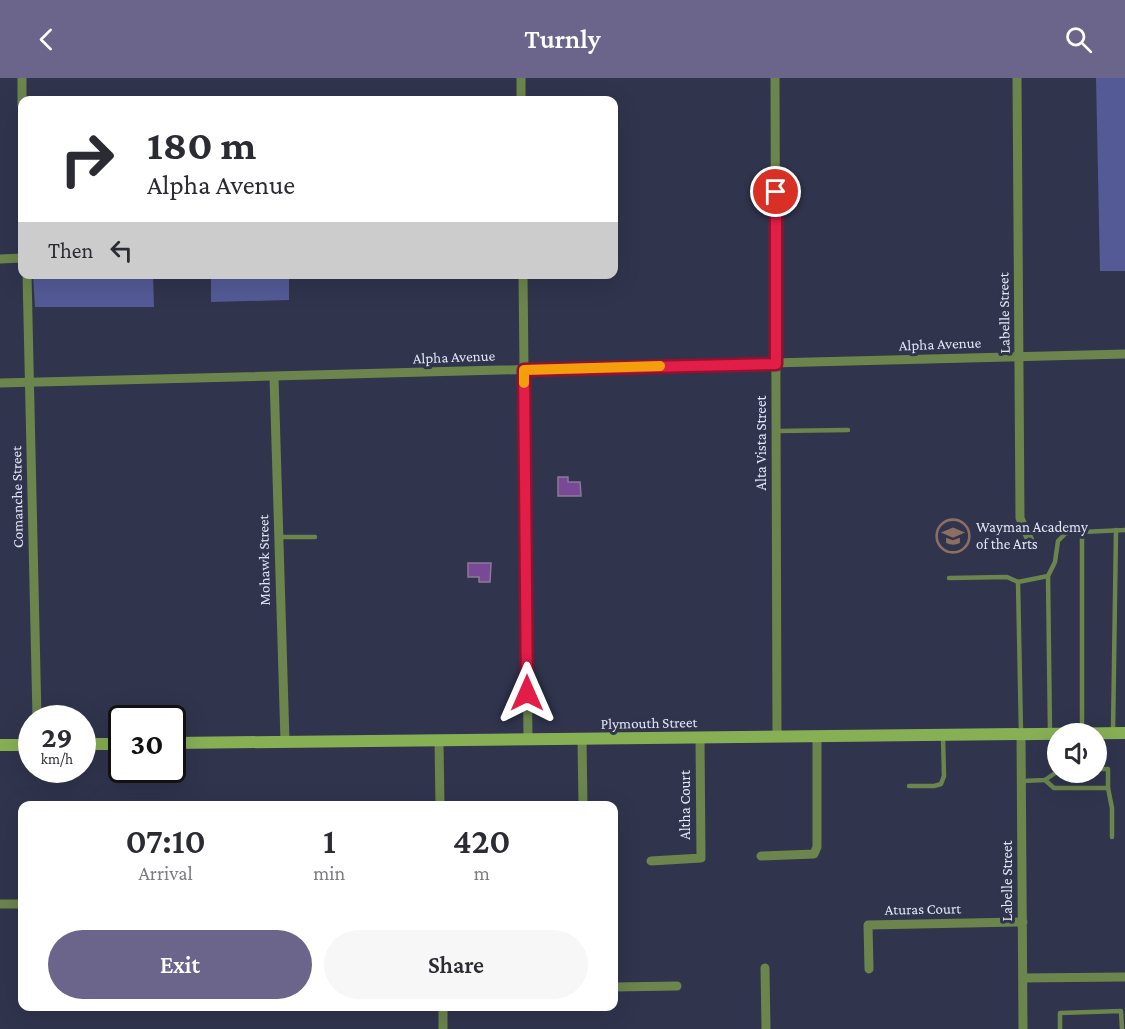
<!DOCTYPE html>
<html lang="en">
<head>
<meta charset="utf-8">
<style>
  :root { --surface:#fff; --page:#f7f7f7; --text:#2b2b33; --muted:#7c7c81; --accent:#6b658b }
  body { margin:0; font-family:"Crimson Pro",serif; background:var(--page); color:var(--text); height:100vh; display:flex; flex-direction:column; font-size:22px; white-space:nowrap }
  * { box-sizing:border-box; margin:0 }
  p { font-size:20px; color:var(--muted) }
  .icon { flex:none; width:33px; height:33px; fill:none; stroke:currentColor; stroke-width:2; stroke-linecap:round; stroke-linejoin:round }
  .map { position:relative; flex:1; overflow:hidden }
  .side { position:absolute; left:18px; top:723px; width:600px; height:210px; display:flex; flex-direction:column; background:var(--surface); border-radius:12px; box-shadow:0 6px 24px #0002 }
  .side>* { flex:none }
  .top-card { position:absolute; left:18px; top:18px; width:600px; height:183px; border-radius:12px; box-shadow:0 6px 24px #0002; background:#fff; color:var(--text); overflow:hidden }
  .tools { position:absolute; left:1047px; top:645px; display:grid; gap:12px }
  .tools a { display:grid; place-items:center; width:60px; height:60px; border-radius:50%; background:var(--surface); box-shadow:0 6px 24px #0002; font-size:30px }
  .speed { position:absolute; left:18px; top:627px; display:flex; gap:12px; font-size:30px; font-weight:700; text-align:center }
  .speed>* { display:grid; place-content:center; width:78px; height:78px; border-radius:50%; background:var(--surface); box-shadow:0 6px 24px #0002; line-height:1 }
  .speed small { font-size:15px; font-weight:400 }
  .speed .limit { border:3px solid #111; border-radius:9px; background:#fff; color:#111 }
  .pin { position:absolute; display:grid; place-items:center; width:51px; height:51px; color:#fff; margin:-26px; border:3px solid #fff; border-radius:50%; box-shadow:0 2px 6px #0007 }
  .me { position:absolute; width:66px; margin:-33px; rotate:0deg; stroke-linejoin:round; filter:drop-shadow(0 0 4px #0008) }
  .turn { display:flex; align-items:center; gap:21px; height:126px; padding:0 30px; font-size:27px }
  .turn .icon { width:78px; height:78px; stroke-width:2.5 }
  .turn b { display:block; font-size:42px; line-height:51px }
  .then { display:flex; align-items:center; height:57px; padding:0 30px; background:#0003; gap:12px; font-size:22px }
  .eta { display:flex; justify-content:space-evenly; align-items:center; height:102px; text-align:center }
  .eta b { font-size:36px; font-weight:600; line-height:42px }
  .button { display:flex; gap:12px; margin-top:auto; padding:12px 30px }
  .button a { flex:1; height:69px; border-radius:36px; background:var(--accent); color:#fff; font-size:24px; font-weight:600; line-height:69px; text-align:center }
  .button a+a { background:var(--page); color:var(--text) }
  header { display:flex; justify-content:space-between; align-items:center; height:78px; padding:0 30px; background:var(--accent); color:#fff; font-size:27px; font-weight:600 }
  .map>svg:first-child { display:block }
</style>
</head>
<body>
<header><svg class="icon" aria-label="back" viewBox="0 0 24 24"><path d="M15 5l-7 7 7 7"/></svg>Turnly<svg class="icon" aria-label="search" viewBox="0 0 24 24"><circle cx="10" cy="10" r="6"/><path d="M15 15l6 6"/></svg></header>
<div class="map">
<svg width="1125" height="951" viewBox="0 0 1125 951">
  <rect width="100%" height="100%" fill="#30344d"/>
  <g fill="#535a96">
    <path d="M 1096,0 L 1125,0 L 1125,193 L 1100,193 Z"/>
    <path d="M 33,197 L 153,197 L 154,229 L 35,229 Z"/>
    <path d="M 211,197 L 289,197 L 289,222 L 211,224 Z"/>
  </g>
  <g fill="#794997" stroke="#8b7b97" stroke-width="1.5">
    <path d="M 558,399 L 568,399 L 568,404 L 580,404 L 581,418 L 558,418 Z"/>
    <path d="M 468,485 L 491,485 L 490,504 L 479,504 L 479,499 L 468,499 Z"/>
  </g>
  <g fill="none" stroke-linecap="round" stroke-linejoin="round">
    <g stroke="#6b854d" stroke-width="4.5">
      <path d="M 776,353 L 848,352"/>
      <path d="M 1082,454 L 1125,452"/>
      <path d="M 279,459 L 315,459"/>
      <path d="M 1048,498 L 1050,655"/>
      <path d="M 949,500 L 1007,499 L 1018,504"/>
      <path d="M 1113,654 L 1116,452"/>
      <path d="M 1021,655 L 1018,504 L 1048,498 L 1055,484 L 1058,463 L 1066,455 L 1082,454 L 1082,655"/>
      <path d="M 1096,691 L 1108,691 L 1108,710"/>
      <path d="M 1045,702 L 1054,710 L 1108,710 L 1112,730 L 1112,759"/>
      <path d="M 1022,703 L 1045,702 L 1058,693"/>
      <path d="M 909,708 L 934,708 L 941,706 L 944,698 L 943,659"/>
      <path d="M 1060,951 L 1060,935 L 1121,933 L 1122,951"/>
    </g>
    <g stroke="#6b854d" stroke-width="9">
      <path d="M 22,0 L 22,26"/>
      <path d="M 521,0 L 521,22"/>
      <path d="M 775,0 L 777,658"/>
      <path d="M 1017,0 L 1020,440 L 1032,467"/>
      <path d="M 0,181 L 22,180"/>
      <path d="M 27,196 L 37,640"/>
      <path d="M 523,196 L 528,662"/>
      <path d="M 274,299 L 285,663"/>
      <path d="M 0,305 L 1125,276"/>
      <path d="M 1021,656 L 1023,951"/>
      <path d="M 582,661 L 583,728"/>
      <path d="M 439,663 L 440,728"/>
      <path d="M 761,778 L 814,776 L 817,769 L 817,658"/>
      <path d="M 651,783 L 701,780 L 700,660"/>
      <path d="M 0,826 L 22,826"/>
      <path d="M 765,890 L 766,951"/>
      <path d="M 869,891 L 868,847 L 1023,844"/>
      <path d="M 1023,900 L 1125,899"/>
      <path d="M 614,909 L 677,908"/>
      <path d="M 443,928 L 443,951"/>
    </g>
    <g stroke="#87b055" stroke-width="12">
      <path d="M 172,665 L 1125,655"/>
      <path d="M 82,666 L 122,666"/>
      <path d="M 0,667 L 32,667"/>
    </g>
  </g>
  <g fill="none" stroke-linecap="round" stroke-linejoin="round">
    <g stroke="#92132f" stroke-width="15">
      <path id="route" d="M 527,615 L 524,292 L 776,286 L 776,114"/>
    </g>
    <use href="#route" stroke="#e11d48" stroke-width="10"/>
    <path stroke="#f59e0b" stroke-width="10" d="M 524,305 L 524,292 L 660,288"/>
  </g>
  <defs>
    <g id="school-ring" transform="scale(1.725)"><circle r="9.5" fill="#30344d" stroke="#8d6e63" stroke-width="1.5"/><path d="M0-5L7-2L0 1L-7-2ZM-4 1L0 2.5L4 1V4Q0 6-4 4Z" fill="#8d6e63"/></g>
  </defs>
  <g fill-rule="evenodd">
    <use href="#school-ring" x="953" y="458"/>
  </g>
  <g text-anchor="middle" dominant-baseline="central" stroke-width="6" stroke-linejoin="round" paint-order="stroke">
    <g font-size="15" fill="#e2e6f6" stroke="#30344d">
      <text transform="translate(1004 235) rotate(-91)">Labelle Street</text>
      <text transform="translate(940 266) rotate(-2)">Alpha Avenue</text>
      <text transform="translate(454 279) rotate(-2)">Alpha Avenue</text>
      <text transform="translate(761 365) rotate(-90)">Alta Vista Street</text>
      <text transform="translate(17 419) rotate(-91)">Comanche Street</text>
      <text transform="translate(264 482) rotate(-91)">Mohawk Street</text>
      <text transform="translate(649 645) rotate(-1)">Plymouth Street</text>
      <text transform="translate(685 727) rotate(-90)">Altha Court</text>
      <text transform="translate(1007 803) rotate(-90)">Labelle Street</text>
      <text transform="translate(923 831) rotate(-1)">Aturas Court</text>
    </g>
    <g font-size="15" fill="#e2e6f6" stroke="#30344d" text-anchor="start">
      <text x="976" y="449">Wayman Academy<tspan x="976" dy="17">of the Arts</tspan></text>
    </g>
  </g>
</svg>
<div class="tools">
<a><svg class="icon" aria-label="sound" viewBox="0 0 24 24"><path d="M4 9h4l5-4v14l-5-4H4zM17 9q2 3 0 6"/></svg></a>
</div>
<div class="speed"><div>29<small>km/h</small></div><div class="limit">30</div></div>
<div class="pin" style="left:776px;top:114px;background:#d93025"><svg class="icon" aria-label="arrive" viewBox="0 0 24 24"><path d="M6 21V4h12l-3 4 3 4H6"/></svg></div>
<svg class="me" style="left:527px;top:615px" viewBox="-20 -20 40 40"><path d="M0-17L14 15 0 8-14 15z" fill="#e11d48" stroke="#fff" stroke-width="4"/></svg>
<div class="top-card">
<div class="turn"><svg class="icon" aria-label="right" viewBox="0 0 24 24"><path d="M7 20v-9h11M14 6l5 5-5 5"/></svg><div><b>180 m</b>Alpha Avenue</div></div>
<div class="then">Then<svg class="icon" aria-label="left" viewBox="0 0 24 24"><path d="M17 20v-9H6M10 6l-5 5 5 5"/></svg></div>
</div>
<section class="side">
<div class="eta">
<div><b>07:10</b><p>Arrival</p></div>
<div><b>1</b><p>min</p></div>
<div><b>420</b><p>m</p></div>
</div>
<div class="button"><a>Exit</a><a>Share</a></div>
</section>
</div>
</body>
</html>
